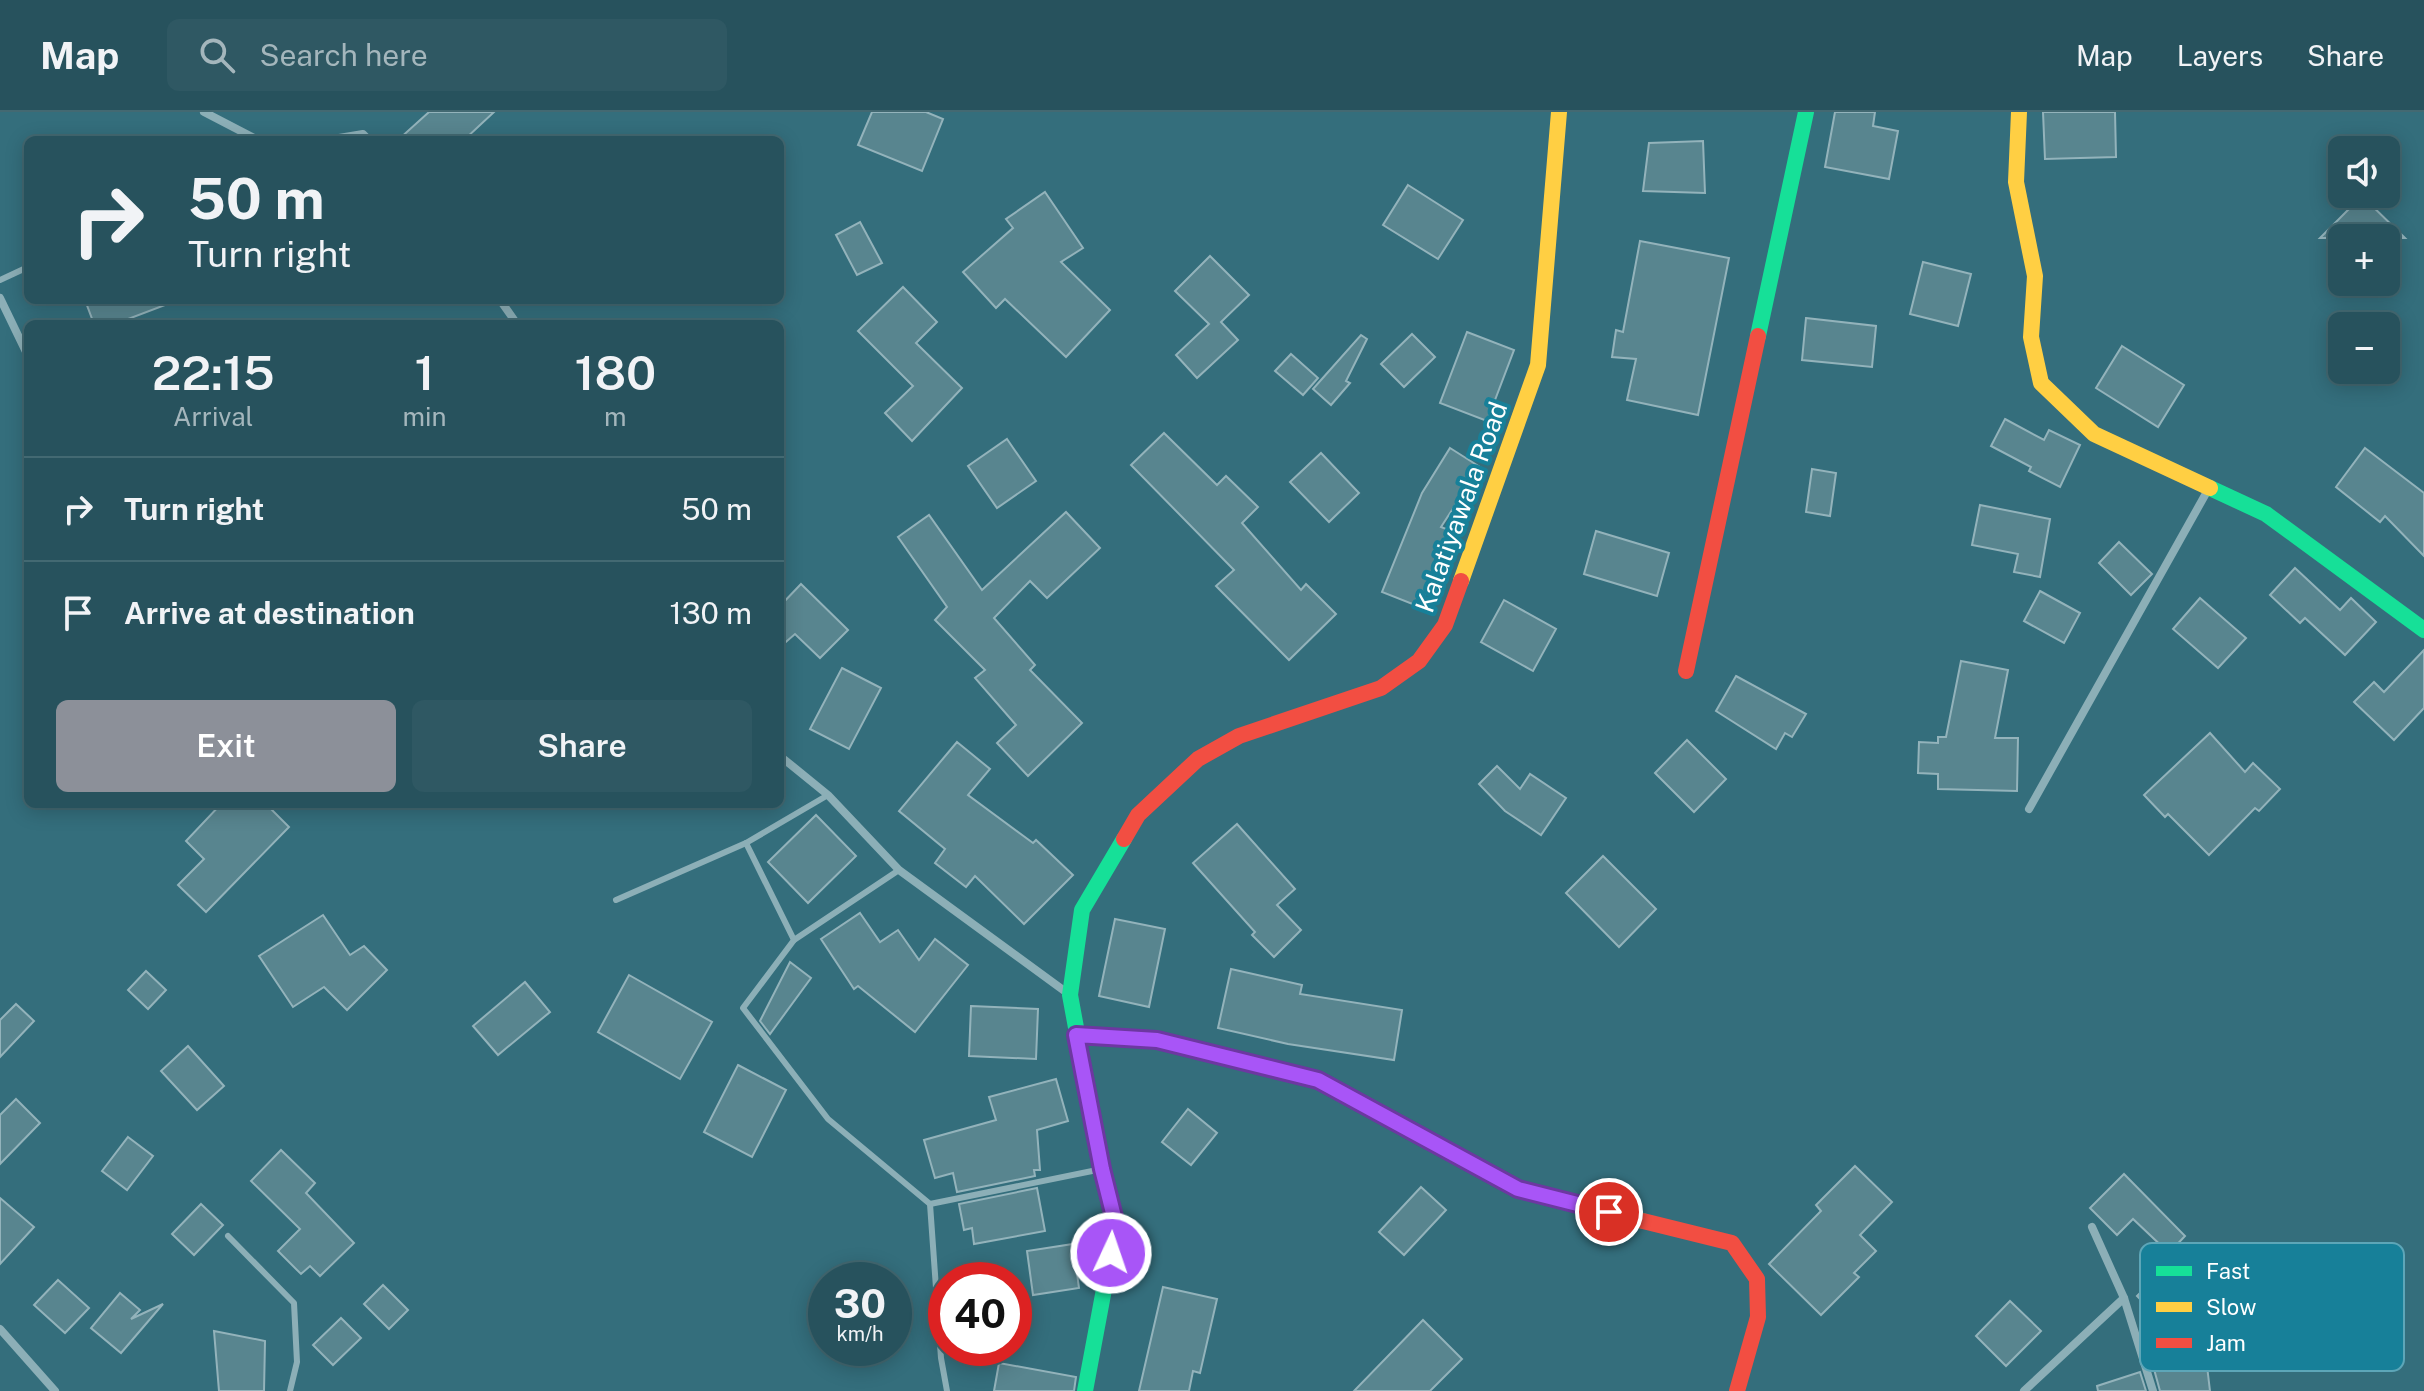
<!DOCTYPE html>
<html lang="en">
<head>
<meta charset="utf-8">
<style>
  :root { --surface:#27525d; --page:#2f5863; --text:#f1f3f6; --muted:#a4b6bc; --line:#436972; --accent:#8c9099 }
  body { margin:0; font-family:"Public Sans",sans-serif; background:var(--page); color:var(--text); height:100vh; display:flex; flex-direction:column; font-size:30px; white-space:nowrap }
  * { box-sizing:border-box; margin:0 }
  p { font-size:26px; color:var(--muted) }
  .icon { flex:none; width:44px; height:44px; fill:none; stroke:currentColor; stroke-width:2; stroke-linecap:round; stroke-linejoin:round }
  .map { position:relative; flex:1; overflow:hidden }
  .panel { position:absolute; left:24px; top:208px; width:760px; height:488px; display:flex; flex-direction:column; background:var(--surface); border-radius:12px; box-shadow:0 4px 20px #0003,0 0 0 2px var(--line) }
  .panel>* { flex:none }
  .banner { position:absolute; left:24px; top:24px; width:760px; height:168px; border-radius:12px; box-shadow:0 4px 20px #0003,0 0 0 2px var(--line); background:#27525d; color:var(--text); overflow:hidden }
  .controls { position:absolute; left:2328px; top:24px; display:grid; gap:16px }
  .controls a { display:grid; place-items:center; width:72px; height:72px; border-radius:12px; background:var(--surface); box-shadow:0 4px 20px #0003,0 0 0 2px var(--line); font-size:40px }
  .speed { position:absolute; left:808px; top:1150px; display:flex; gap:16px; font-size:40px; font-weight:700; text-align:center }
  .speed>* { display:grid; place-content:center; width:104px; height:104px; border-radius:50%; background:var(--surface); box-shadow:0 4px 20px #0003,0 0 0 2px var(--line); line-height:1 }
  .speed small { font-size:20px; font-weight:400 }
  .speed .limit { border:12px solid #d22; background:#fff; color:#111 }
  .pin { position:absolute; display:grid; place-items:center; width:68px; height:68px; color:#fff; margin:-34px; border:4px solid #fff; border-radius:50%; box-shadow:0 2px 8px #0007 }
  .me { position:absolute; width:88px; margin:-44px; rotate:3deg; stroke-linejoin:round; filter:drop-shadow(0 0 6px #0008) }
  .turn { display:flex; align-items:center; gap:28px; height:168px; padding:0 32px; font-size:36px }
  .turn .icon { width:104px; height:104px; stroke-width:2.5 }
  .turn b { display:block; font-size:56px; line-height:68px }
  .eta { display:flex; justify-content:space-evenly; align-items:center; height:136px; text-align:center }
  .eta b { font-size:48px; font-weight:600; line-height:56px }
  .cta { display:flex; gap:16px; margin-top:auto; padding:16px 32px }
  .cta a { flex:1; height:92px; border-radius:12px; background:var(--accent); color:#fff; font-size:32px; font-weight:600; line-height:92px; text-align:center }
  .cta a+a { background:var(--page); color:var(--text) }
  ul { padding:0; list-style:none }
  li { display:flex; align-items:center; gap:24px; height:104px; padding:0 32px; border-top:2px solid var(--line) }
  li div { flex:1 }
  li b { display:block; font-size:30px }
  li em { font-style:normal }
  header { display:flex; align-items:center; gap:48px; box-sizing:border-box; height:112px; padding:0 40px; background:var(--surface); border-bottom:2px solid var(--line) }
  header strong { font-size:38px }
  nav { display:flex; gap:44px; margin-inline-start:auto; font-size:28px }
  .search { width:560px; height:72px; background:var(--page); display:flex; align-items:center; gap:20px; box-sizing:border-box; padding:0 28px; border-radius:12px; color:var(--muted); font-size:30px }
  .map>svg:first-child { display:block }
</style>
</head>
<body>
<header>
<strong>Map</strong>
<div class="search"><svg class="icon" aria-label="search" viewBox="0 0 24 24"><circle cx="10" cy="10" r="6"/><path d="M15 15l6 6"/></svg>Search here</div>
<nav><a>Map</a><a>Layers</a><a>Share</a></nav>
</header>
<div class="map">
<svg width="2424" height="1279" viewBox="0 0 2424 1279">
  <rect width="100%" height="100%" fill="#346e7c"/>
  <g fill="#58858f" stroke="#93b3bb" stroke-width="2">
    <path d="M 429,0 L 494,0 L 464,28 L 398,28 Z"/>
    <path d="M 872,0 L 926,0 L 943,7 L 922,59 L 858,33 Z"/>
    <path d="M 1835,0 L 1875,0 L 1873,14 L 1898,19 L 1889,67 L 1825,55 Z"/>
    <path d="M 2043,0 L 2115,0 L 2116,45 L 2045,47 Z"/>
    <path d="M 1703,29 L 1705,81 L 1643,79 L 1649,31 Z"/>
    <path d="M 1408,73 L 1463,108 L 1438,147 L 1383,113 Z"/>
    <path d="M 1045,80 L 1083,136 L 1061,150 L 1110,198 L 1066,245 L 1005,187 L 996,196 L 963,160 L 1013,116 L 1006,107 Z"/>
    <path d="M 2362,84 L 2405,126 L 2320,126 Z"/>
    <path d="M 860,110 L 882,151 L 857,163 L 836,123 Z"/>
    <path d="M 1640,129 L 1729,146 L 1698,303 L 1627,288 L 1636,247 L 1612,245 L 1616,218 L 1623,220 Z"/>
    <path d="M 1210,144 L 1249,183 L 1221,210 L 1238,228 L 1197,266 L 1176,243 L 1209,212 L 1175,179 Z"/>
    <path d="M 1923,150 L 1971,162 L 1958,214 L 1910,202 Z"/>
    <path d="M 903,175 L 937,210 L 916,231 L 962,276 L 912,329 L 885,301 L 913,274 L 858,219 Z"/>
    <path d="M 85,188 L 172,188 L 173,190 L 115,212 L 94,212 Z"/>
    <path d="M 1806,206 L 1876,214 L 1872,255 L 1802,248 Z"/>
    <path d="M 1467,220 L 1514,238 L 1487,309 L 1440,291 Z"/>
    <path d="M 1412,222 L 1435,245 L 1404,275 L 1381,252 Z"/>
    <path d="M 1361,223 L 1367,227 L 1346,269 L 1350,271 L 1331,293 L 1313,277 Z"/>
    <path d="M 2122,234 L 2184,273 L 2158,315 L 2096,276 Z"/>
    <path d="M 1291,242 L 1318,266 L 1303,283 L 1275,259 Z"/>
    <path d="M 2005,307 L 2044,328 L 2049,318 L 2080,333 L 2060,375 L 2029,359 L 2031,355 L 1991,334 Z"/>
    <path d="M 1164,321 L 1217,373 L 1226,364 L 1258,395 L 1242,411 L 1301,478 L 1306,472 L 1336,502 L 1289,548 L 1216,474 L 1234,458 L 1131,353 Z"/>
    <path d="M 1007,327 L 1036,369 L 997,396 L 968,354 Z"/>
    <path d="M 1450,336 L 1480,355 L 1441,415 L 1451,419 L 1420,495 L 1382,480 L 1422,381 Z"/>
    <path d="M 2365,336 L 2424,381 L 2424,444 L 2385,404 L 2380,410 L 2336,375 Z"/>
    <path d="M 1321,341 L 1359,381 L 1329,410 L 1290,370 Z"/>
    <path d="M 1812,357 L 1836,361 L 1830,404 L 1806,400 Z"/>
    <path d="M 1980,393 L 2050,407 L 2040,465 L 2014,460 L 2018,442 L 1972,433 Z"/>
    <path d="M 1066,400 L 1100,436 L 1047,486 L 1030,469 L 994,506 L 1035,553 L 1030,558 L 1082,611 L 1028,664 L 997,631 L 1016,613 L 975,566 L 985,558 L 935,508 L 947,495 L 898,425 L 929,403 L 982,478 Z"/>
    <path d="M 1596,419 L 1669,441 L 1657,484 L 1584,462 Z"/>
    <path d="M 2119,430 L 2152,462 L 2131,483 L 2099,451 Z"/>
    <path d="M 2295,456 L 2340,498 L 2351,486 L 2376,510 L 2345,543 L 2305,506 L 2300,511 L 2270,483 Z"/>
    <path d="M 801,472 L 848,518 L 820,546 L 795,522 L 780,535 L 780,494 Z"/>
    <path d="M 2040,479 L 2080,501 L 2064,531 L 2024,509 Z"/>
    <path d="M 2200,486 L 2246,526 L 2218,556 L 2173,517 Z"/>
    <path d="M 1504,488 L 1556,517 L 1533,559 L 1481,530 Z"/>
    <path d="M 2424,538 L 2424,596 L 2394,628 L 2354,590 L 2374,570 L 2384,580 Z"/>
    <path d="M 1961,549 L 2008,558 L 1995,626 L 2018,626 L 2017,679 L 1938,677 L 1938,662 L 1918,661 L 1919,630 L 1938,631 L 1938,625 L 1946,625 Z"/>
    <path d="M 842,556 L 881,576 L 849,637 L 810,617 Z"/>
    <path d="M 1736,564 L 1806,602 L 1792,625 L 1785,621 L 1776,637 L 1716,599 Z"/>
    <path d="M 2210,621 L 2245,660 L 2253,651 L 2280,677 L 2259,699 L 2255,696 L 2209,743 L 2168,702 L 2165,705 L 2144,683 Z"/>
    <path d="M 1687,628 L 1726,667 L 1694,700 L 1655,661 Z"/>
    <path d="M 957,630 L 990,657 L 968,683 L 1033,731 L 1036,728 L 1073,763 L 1024,812 L 975,764 L 966,775 L 935,751 L 945,737 L 899,699 Z"/>
    <path d="M 1497,654 L 1520,677 L 1530,662 L 1566,686 L 1541,723 L 1505,699 L 1479,672 Z"/>
    <path d="M 221,692 L 266,692 L 289,715 L 206,800 L 178,773 L 204,747 L 186,729 Z"/>
    <path d="M 816,703 L 856,744 L 808,791 L 768,750 Z"/>
    <path d="M 1237,712 L 1295,777 L 1277,793 L 1301,818 L 1274,845 L 1252,823 L 1255,820 L 1193,751 Z"/>
    <path d="M 1603,744 L 1656,797 L 1619,835 L 1566,781 Z"/>
    <path d="M 860,801 L 880,830 L 898,818 L 919,848 L 935,827 L 968,853 L 915,920 L 858,874 L 854,877 L 821,827 Z"/>
    <path d="M 323,803 L 350,843 L 364,834 L 387,858 L 347,898 L 324,875 L 293,895 L 259,844 Z"/>
    <path d="M 1115,807 L 1165,817 L 1149,895 L 1099,884 Z"/>
    <path d="M 790,850 L 811,866 L 770,922 L 760,909 Z"/>
    <path d="M 1231,857 L 1302,873 L 1300,882 L 1402,898 L 1394,948 L 1288,932 L 1218,916 Z"/>
    <path d="M 146,859 L 166,878 L 148,897 L 128,878 Z"/>
    <path d="M 629,863 L 712,910 L 680,967 L 598,920 Z"/>
    <path d="M 525,870 L 550,900 L 498,943 L 473,914 Z"/>
    <path d="M 16,892 L 34,909 L 0,945 L 0,908 Z"/>
    <path d="M 971,894 L 1038,897 L 1036,947 L 969,944 Z"/>
    <path d="M 188,934 L 224,974 L 197,998 L 161,959 Z"/>
    <path d="M 738,953 L 786,978 L 752,1045 L 704,1020 Z"/>
    <path d="M 1056,967 L 1068,1009 L 1037,1018 L 1040,1058 L 1034,1058 L 1035,1064 L 957,1080 L 953,1061 L 935,1066 L 924,1028 L 996,1008 L 989,985 Z"/>
    <path d="M 16,987 L 40,1011 L 0,1052 L 0,1003 Z"/>
    <path d="M 1188,997 L 1217,1021 L 1191,1053 L 1162,1030 Z"/>
    <path d="M 128,1025 L 153,1044 L 127,1078 L 102,1059 Z"/>
    <path d="M 281,1038 L 315,1071 L 306,1081 L 354,1131 L 320,1164 L 310,1154 L 301,1162 L 278,1139 L 300,1117 L 251,1069 Z"/>
    <path d="M 1855,1054 L 1892,1090 L 1860,1123 L 1876,1139 L 1854,1161 L 1859,1165 L 1821,1203 L 1769,1152 L 1821,1099 L 1816,1093 Z"/>
    <path d="M 2124,1062 L 2185,1124 L 2169,1141 L 2133,1107 L 2117,1123 L 2090,1096 Z"/>
    <path d="M 1421,1075 L 1446,1098 L 1404,1143 L 1379,1120 Z"/>
    <path d="M 1037,1076 L 1045,1119 L 974,1132 L 972,1116 L 964,1118 L 959,1092 Z"/>
    <path d="M 0,1086 L 34,1115 L 0,1152 Z"/>
    <path d="M 201,1092 L 223,1113 L 194,1143 L 172,1122 Z"/>
    <path d="M 1073,1132 L 1079,1176 L 1033,1183 L 1027,1139 Z"/>
    <path d="M 2159,1162 L 2184,1186 L 2201,1254 L 2207,1254 L 2210,1279 L 2160,1279 L 2143,1217 L 2162,1209 L 2137,1184 Z"/>
    <path d="M 58,1168 L 89,1196 L 65,1221 L 34,1193 Z"/>
    <path d="M 383,1173 L 408,1198 L 389,1217 L 364,1192 Z"/>
    <path d="M 1163,1175 L 1217,1187 L 1200,1261 L 1193,1259 L 1189,1279 L 1139,1279 Z"/>
    <path d="M 120,1181 L 140,1198 L 131,1207 L 163,1192 L 121,1241 L 91,1216 Z"/>
    <path d="M 2010,1189 L 2041,1219 L 2006,1254 L 1976,1224 Z"/>
    <path d="M 341,1206 L 361,1226 L 333,1253 L 313,1233 Z"/>
    <path d="M 1423,1208 L 1462,1247 L 1430,1279 L 1354,1279 Z"/>
    <path d="M 214,1219 L 265,1229 L 264,1279 L 219,1279 Z"/>
    <path d="M 999,1251 L 1076,1265 L 1074,1279 L 994,1279 Z"/>
    <path d="M 2140,1260 L 2146,1279 L 2098,1279 L 2097,1274 Z"/>
  </g>
  <g fill="none" stroke-linecap="round" stroke-linejoin="round">
    <g stroke="#8cafb7" stroke-width="6">
      <path d="M 0,168 L 28,155"/>
      <path d="M 828,683 L 746,731 L 794,828 L 743,896 L 828,1007 L 930,1092 L 941,1246 L 947,1279"/>
      <path d="M 616,788 L 746,731"/>
      <path d="M 794,828 L 899,758"/>
      <path d="M 930,1092 L 1102,1057"/>
      <path d="M 228,1124 L 294,1191 L 297,1250 L 290,1279"/>
    </g>
    <g stroke="#8cafb7" stroke-width="8">
      <path d="M 204,0 L 258,28"/>
      <path d="M 327,28 L 363,22 L 369,28"/>
      <path d="M 0,186 L 28,244"/>
      <path d="M 500,188 L 517,212"/>
      <path d="M 780,644 L 828,683 L 899,758 L 1070,883"/>
      <path d="M 2029,697 L 2209,376"/>
      <path d="M 2092,1115 L 2124,1186 L 2153,1279"/>
      <path d="M 0,1217 L 55,1279"/>
      <path d="M 2024,1279 L 2124,1186"/>
    </g>
    <g stroke="#16e098" stroke-width="16">
      <path d="M 1758,224 L 1806,0"/>
      <path d="M 2210,376 L 2266,402 L 2424,518"/>
      <path d="M 1076,923 L 1157,928 L 1318,968 L 1518,1077 L 1643,1109"/>
      <path d="M 1085,1279 L 1116,1113 L 1102,1057 L 1070,883 L 1082,798 L 1124,727"/>
    </g>
    <g stroke="#ffcf43" stroke-width="16">
      <path d="M 2019,0 L 2016,70 L 2035,164 L 2031,225 L 2041,271 L 2094,322 L 2210,376"/>
      <path d="M 1461,469 L 1538,253 L 1559,0"/>
    </g>
    <g stroke="#f24e42" stroke-width="16">
      <path d="M 1686,559 L 1758,224"/>
      <path d="M 1124,727 L 1138,703 L 1198,647 L 1239,624 L 1381,576 L 1419,549 L 1445,513 L 1461,469"/>
      <path d="M 1643,1109 L 1732,1131 L 1757,1167 L 1758,1205 L 1737,1279"/>
    </g>
  </g>
  <g fill="none" stroke-linecap="round" stroke-linejoin="round">
    <g stroke="#6d37a1" stroke-width="20">
      <path id="route" d="M 1111,1141 L 1116,1113 L 1102,1057 L 1076,923 L 1157,928 L 1318,968 L 1518,1077 L 1609,1100"/>
    </g>
    <use href="#route" stroke="#a855f7" stroke-width="14"/>
  </g>
  <g text-anchor="middle" dominant-baseline="central" stroke-width="8" stroke-linejoin="round" paint-order="stroke">
    <g font-size="26" fill="#fff" stroke="#178099">
      <text transform="translate(1461 395) rotate(-70)">Kalatiyawala Road</text>
    </g>
  </g>
  <rect x="2140" y="1131" width="264" height="128" rx="12" fill="#178099" stroke="#5da6b8" stroke-width="2"/>
  <rect x="2156" y="1154" width="36" height="10" fill="#16e098"/>
  <rect x="2156" y="1190" width="36" height="10" fill="#ffcf43"/>
  <rect x="2156" y="1226" width="36" height="10" fill="#f24e42"/>
  <g font-size="22" fill="#fff">
    <text x="2206" y="1167">Fast</text>
    <text x="2206" y="1203">Slow</text>
    <text x="2206" y="1239">Jam</text>
  </g>
</svg>
<div class="controls">
<a><svg class="icon" aria-label="sound" viewBox="0 0 24 24"><path d="M4 9h4l5-4v14l-5-4H4zM17 9q2 3 0 6"/></svg></a>
<a>+</a>
<a>−</a>
</div>
<div class="speed"><div>30<small>km/h</small></div><div class="limit">40</div></div>
<div class="pin" style="left:1609px;top:1100px;background:#d93025"><svg class="icon" aria-label="arrive" viewBox="0 0 24 24"><path d="M6 21V4h12l-3 4 3 4H6"/></svg></div>
<svg class="me" style="left:1111px;top:1141px" viewBox="-20 -20 40 40"><circle r="17" fill="#a855f7" stroke="#fff" stroke-width="3"/><path d="M0-11L8 9 0 5-8 9z" fill="#fff"/></svg>
<div class="banner">
<div class="turn"><svg class="icon" aria-label="right" viewBox="0 0 24 24"><path d="M7 20v-9h11M14 6l5 5-5 5"/></svg><div><b>50 m</b>Turn right</div></div>
</div>
<section class="panel">
<div class="eta">
<div><b>22:15</b><p>Arrival</p></div>
<div><b>1</b><p>min</p></div>
<div><b>180</b><p>m</p></div>
</div>
<ul>
<li><svg class="icon" aria-label="right" viewBox="0 0 24 24"><path d="M7 20v-9h11M14 6l5 5-5 5"/></svg><div><b>Turn right</b></div><em>50 m</em></li>
<li><svg class="icon" aria-label="arrive" viewBox="0 0 24 24"><path d="M6 21V4h12l-3 4 3 4H6"/></svg><div><b>Arrive at destination</b></div><em>130 m</em></li>
</ul>
<div class="cta"><a>Exit</a><a>Share</a></div>
</section>
</div>
</body>
</html>
